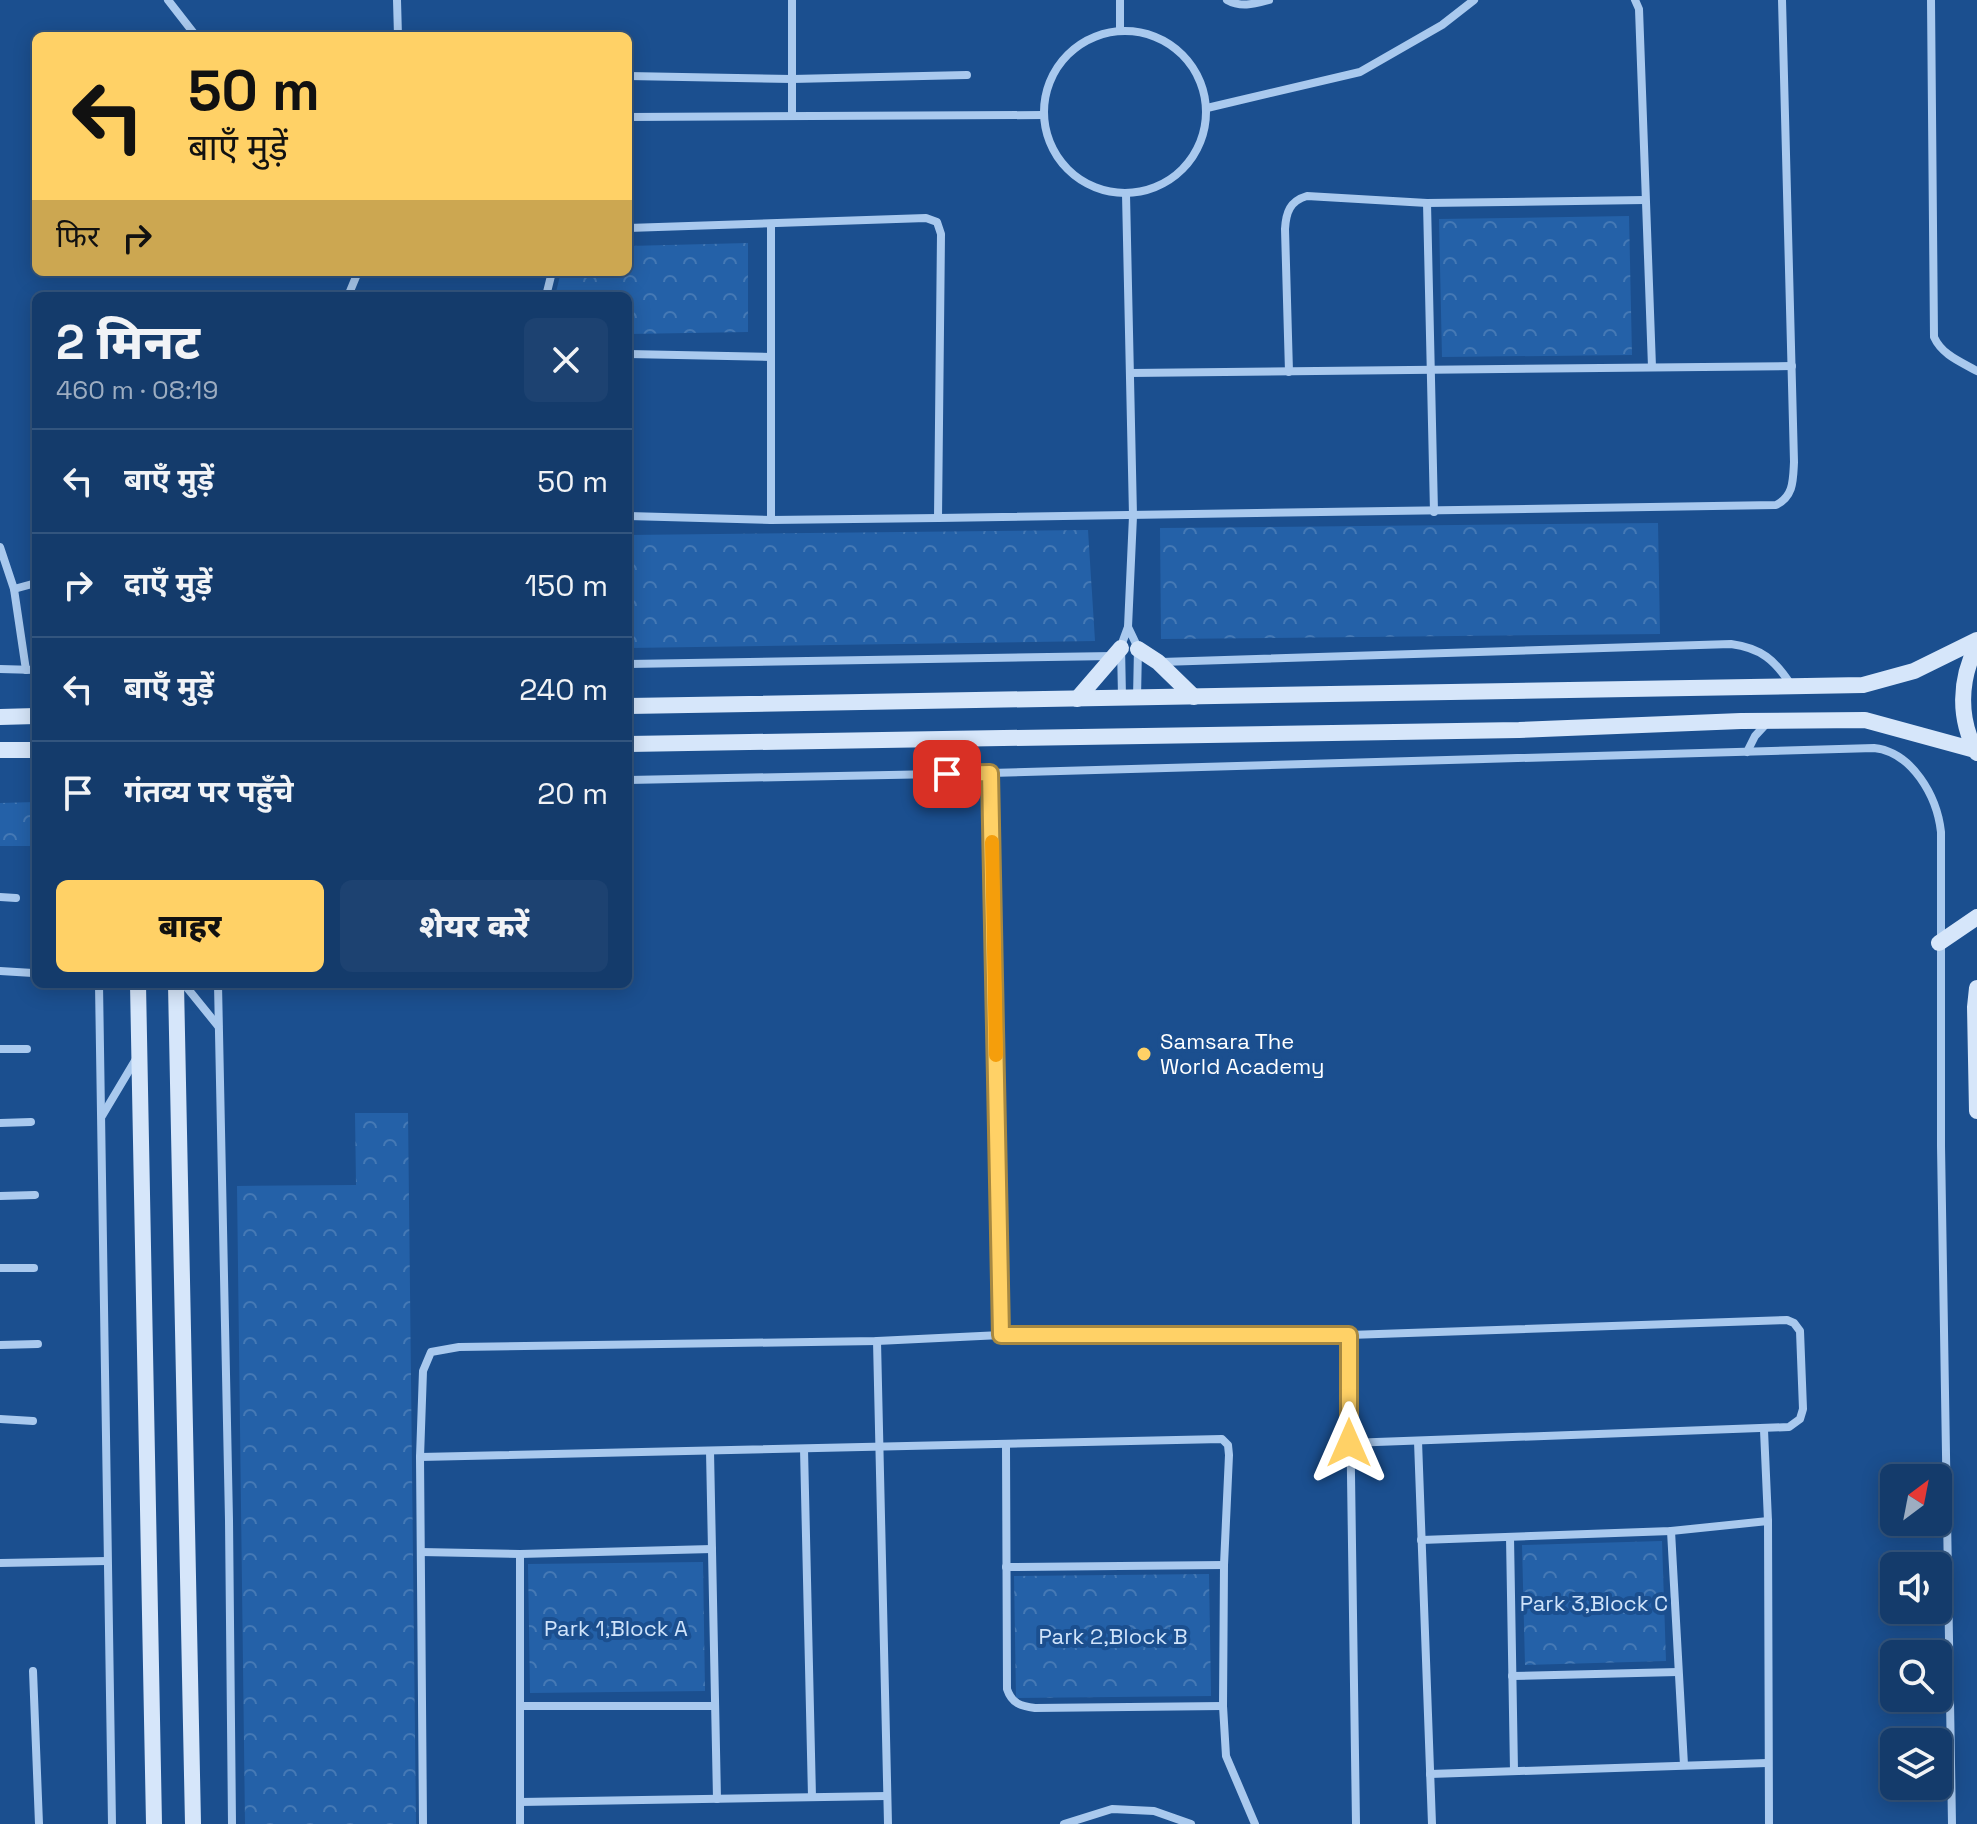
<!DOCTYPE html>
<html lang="hi">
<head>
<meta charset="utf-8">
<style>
  :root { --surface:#143b6b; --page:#1d4271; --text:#f1f3f6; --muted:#9dadc1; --line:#33557e; --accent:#ffd166 }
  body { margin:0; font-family:"Space Grotesk","Noto Sans Devanagari",sans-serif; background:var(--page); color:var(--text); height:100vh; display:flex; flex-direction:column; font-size:30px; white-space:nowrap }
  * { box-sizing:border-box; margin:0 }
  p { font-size:26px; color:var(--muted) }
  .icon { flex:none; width:44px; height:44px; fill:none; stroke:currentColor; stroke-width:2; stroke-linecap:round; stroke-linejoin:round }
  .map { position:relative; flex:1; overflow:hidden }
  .drawer { position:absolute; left:32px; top:292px; width:600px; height:696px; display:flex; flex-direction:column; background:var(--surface); border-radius:12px; box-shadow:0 4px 20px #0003,0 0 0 2px var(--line) }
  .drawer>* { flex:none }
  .hud { position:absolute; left:32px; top:32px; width:600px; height:244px; border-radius:12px; box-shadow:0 4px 20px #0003,0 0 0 2px var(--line); background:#ffd166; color:#111; overflow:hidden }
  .needle { width:52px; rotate:32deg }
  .buttons { position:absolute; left:1880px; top:1464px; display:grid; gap:16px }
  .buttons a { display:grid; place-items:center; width:72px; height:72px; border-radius:12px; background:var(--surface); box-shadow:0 4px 20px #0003,0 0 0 2px var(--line); font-size:40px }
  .pin { position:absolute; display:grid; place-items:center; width:68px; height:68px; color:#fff; margin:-34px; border-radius:16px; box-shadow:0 4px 12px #0006 }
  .me { position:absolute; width:88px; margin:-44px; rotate:0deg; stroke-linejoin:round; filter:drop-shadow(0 0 6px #0008) }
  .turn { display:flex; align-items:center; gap:28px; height:168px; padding:0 24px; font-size:36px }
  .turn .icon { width:104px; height:104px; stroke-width:2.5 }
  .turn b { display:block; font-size:56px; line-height:68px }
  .then { display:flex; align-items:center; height:76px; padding:0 24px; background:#0003; gap:16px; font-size:30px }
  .round { display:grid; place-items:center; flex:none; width:84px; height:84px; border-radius:12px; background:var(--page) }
  .overview { display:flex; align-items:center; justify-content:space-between; height:136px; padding:0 24px }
  h1 { font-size:48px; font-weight:800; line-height:60px }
  .action { display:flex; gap:16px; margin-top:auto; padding:16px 24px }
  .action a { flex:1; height:92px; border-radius:12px; background:var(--accent); color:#111; font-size:32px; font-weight:800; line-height:92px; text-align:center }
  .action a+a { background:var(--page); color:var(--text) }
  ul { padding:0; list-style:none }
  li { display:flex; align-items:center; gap:24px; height:104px; padding:0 24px; border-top:2px solid var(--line) }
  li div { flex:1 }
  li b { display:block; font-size:30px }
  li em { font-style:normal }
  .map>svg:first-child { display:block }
</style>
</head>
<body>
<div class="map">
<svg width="1977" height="1824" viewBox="0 0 1977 1824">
  <defs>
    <pattern id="park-crowns" width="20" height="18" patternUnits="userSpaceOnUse" patternTransform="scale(2)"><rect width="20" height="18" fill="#2461a8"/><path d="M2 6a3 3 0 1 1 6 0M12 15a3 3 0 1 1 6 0" fill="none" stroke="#4579b5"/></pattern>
  </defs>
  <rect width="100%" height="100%" fill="#1b4f8f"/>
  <g fill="url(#park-crowns)">
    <path d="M 1629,216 L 1632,355 L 1442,357 L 1439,219 Z"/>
    <path d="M 748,243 L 748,332 L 628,334 L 628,296 L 555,296 L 561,272 L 628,272 L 628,246 Z"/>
    <path d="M 1658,523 L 1660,634 L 1161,639 L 1160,528 Z"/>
    <path d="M 1088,530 L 1095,641 L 628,648 L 628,535 Z"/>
    <path d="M 36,802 L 36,846 L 0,846 L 0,803 Z"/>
    <path d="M 355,1113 L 408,1113 L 416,1824 L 245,1824 L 237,1186 L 356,1185 Z"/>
    <path d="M 1662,1541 L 1666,1661 L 1525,1665 L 1522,1545 Z"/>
    <path d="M 703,1562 L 705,1691 L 530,1693 L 528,1564 Z"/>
    <path d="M 1209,1574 L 1211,1696 L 1016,1698 L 1014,1576 Z"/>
  </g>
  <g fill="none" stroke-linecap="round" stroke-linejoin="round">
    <g stroke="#a9c9ee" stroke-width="8">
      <path d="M 168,0 L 196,36"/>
      <path d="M 397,0 L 398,36"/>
      <path d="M 792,0 L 792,116"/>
      <path d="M 1227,0 C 1241,8 1254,4 1269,0"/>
      <path d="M 1635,0 L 1639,9 L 1652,367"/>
      <path d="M 1931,0 L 1934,337 C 1942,355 1961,362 1977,371"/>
      <circle cx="1125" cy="112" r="81"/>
      <path d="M 1120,31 L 1120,0"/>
      <path d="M 628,76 L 792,79 L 967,75"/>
      <path d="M 1207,108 L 1360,72 L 1442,25 L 1474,0"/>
      <path d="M 628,117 L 1043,115"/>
      <path d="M 1126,194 L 1133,516 L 1128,627"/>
      <path d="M 1427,203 L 1434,512"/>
      <path d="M 628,228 L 926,218 L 937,222 L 941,234 L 938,518"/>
      <path d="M 348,296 L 358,272"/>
      <path d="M 546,296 L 552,272"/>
      <path d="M 628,354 L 771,357"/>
      <path d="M 1289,372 L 1285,229 C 1286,212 1290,201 1307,196 L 1427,203 L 1645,200"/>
      <path d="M 1130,373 L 1792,366"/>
      <path d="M 628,516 L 771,520 L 938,518 L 1776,505 C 1794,496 1793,480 1794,462 L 1782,0"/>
      <path d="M 771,520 L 771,225"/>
      <path d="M 0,547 L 14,589 L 26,670"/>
      <path d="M 14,589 L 36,583"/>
      <path d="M 1161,662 L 1731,644 C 1761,648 1775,660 1791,685"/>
      <path d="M 628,664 L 1113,656"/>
      <path d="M 0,669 L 36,670"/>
      <path d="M 1122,697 L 1121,646 L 1128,627 L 1138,648 L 1137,698"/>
      <path d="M 1747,752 L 1755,736 L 1767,723"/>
      <path d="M 990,773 L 1001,1335"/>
      <path d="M 628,780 L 990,773 L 1874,748 C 1912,752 1937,796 1941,832 L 1941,1146 L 1952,1824"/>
      <path d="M 0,897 L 16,898"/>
      <path d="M 0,971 L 33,973"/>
      <path d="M 99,984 L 112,1824"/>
      <path d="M 184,984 L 218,1026"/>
      <path d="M 218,984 L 229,1520 L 232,1824"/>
      <path d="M 0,1049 L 27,1049"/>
      <path d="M 102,1116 L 136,1059"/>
      <path d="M 0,1123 L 31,1122"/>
      <path d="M 0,1196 L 35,1195"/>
      <path d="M 0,1268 L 34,1268"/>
      <path d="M 1349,1335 L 1356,1824"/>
      <path d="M 877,1341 L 888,1824"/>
      <path d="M 0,1345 L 38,1344"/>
      <path d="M 0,1419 L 33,1421"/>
      <path d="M 1764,1430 L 1768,1521 L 1769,1824"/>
      <path d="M 1418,1441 L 1432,1824"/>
      <path d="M 1006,1446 L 1007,1689 C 1012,1704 1021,1706 1035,1708 L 1223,1706"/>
      <path d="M 804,1449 L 812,1797"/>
      <path d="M 710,1451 L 717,1799"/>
      <path d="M 420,1457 L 1222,1439 L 1228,1445 L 1229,1455 L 1224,1565 L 1223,1706 L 1226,1756 L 1255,1824"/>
      <path d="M 1671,1531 L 1684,1765"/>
      <path d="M 1510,1537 L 1514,1771"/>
      <path d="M 1421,1540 L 1671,1531 L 1768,1521"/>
      <path d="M 421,1552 L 520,1554 L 712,1549"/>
      <path d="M 0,1563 L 107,1561"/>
      <path d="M 1006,1567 L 1224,1565"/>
      <path d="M 33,1671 L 39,1824"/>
      <path d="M 1512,1676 L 1678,1672"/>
      <path d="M 520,1706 L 715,1706"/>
      <path d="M 1430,1774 L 1767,1763"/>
      <path d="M 520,1802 L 887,1796"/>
      <path d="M 423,1824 L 420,1457 L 423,1371 L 431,1352 L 459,1347 L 877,1341 L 1001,1335 L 1349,1335 L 1787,1320 L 1794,1323 L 1800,1331 L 1803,1409 L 1800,1419 L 1789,1427 L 1349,1443"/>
      <path d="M 520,1824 L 520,1554"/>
      <path d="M 1064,1824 L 1112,1809 L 1154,1811 L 1191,1824"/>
    </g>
    <g stroke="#d6e6fa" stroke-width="16">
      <path d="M 1977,645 C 1959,680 1958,719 1977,753"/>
      <path d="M 1138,649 L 1158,662 L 1194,697"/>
      <path d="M 1077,699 L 1121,648"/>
      <path d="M 628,706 L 1863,685 L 1914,671 L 1977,640"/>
      <path d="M 0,717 L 36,716"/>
      <path d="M 628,744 L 1519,730 L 1741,721 L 1865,720 L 1975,750"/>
      <path d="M 0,750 L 36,750"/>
      <path d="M 1939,943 L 1977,917"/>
      <path d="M 138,984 L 154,1824"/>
      <path d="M 176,984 L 193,1824"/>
      <path d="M 1977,988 L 1975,1007 L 1977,1111"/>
    </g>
  </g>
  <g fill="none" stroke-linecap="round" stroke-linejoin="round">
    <g stroke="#a68842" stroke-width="20">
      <path id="route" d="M 947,774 L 990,773 L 1001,1335 L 1349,1335 L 1349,1443"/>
    </g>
    <use href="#route" stroke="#ffd166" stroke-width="14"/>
    <path stroke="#f59e0b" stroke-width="14" d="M 992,842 L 996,1055"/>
  </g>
  <circle fill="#ffd166" stroke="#1b4f8f" stroke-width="3" cx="1144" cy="1054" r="8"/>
  <g text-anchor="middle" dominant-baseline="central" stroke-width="8" stroke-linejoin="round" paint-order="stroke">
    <g font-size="22" fill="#fff" stroke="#1b4f8f" text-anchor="start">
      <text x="1160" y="1041">Samsara The<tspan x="1160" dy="25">World Academy</tspan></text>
    </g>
    <g font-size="22" fill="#cfe3fa" stroke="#1b4f8f">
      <text x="1594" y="1603">Park 3,Block C</text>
      <text x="616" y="1628">Park 1,Block A</text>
      <text x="1113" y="1636">Park 2,Block B</text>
    </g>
  </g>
</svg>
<div class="buttons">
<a><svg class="needle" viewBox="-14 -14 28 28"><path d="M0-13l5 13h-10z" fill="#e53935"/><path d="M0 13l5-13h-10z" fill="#9dadc1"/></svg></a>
<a><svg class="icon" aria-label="sound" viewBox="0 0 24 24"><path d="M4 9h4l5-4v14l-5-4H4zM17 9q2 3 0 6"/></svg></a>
<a><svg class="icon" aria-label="search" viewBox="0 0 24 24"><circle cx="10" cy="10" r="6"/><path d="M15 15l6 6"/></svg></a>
<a><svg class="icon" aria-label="layers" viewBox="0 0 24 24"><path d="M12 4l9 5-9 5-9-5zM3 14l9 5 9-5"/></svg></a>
</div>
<div class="pin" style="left:947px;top:774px;background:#d93025"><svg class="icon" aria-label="arrive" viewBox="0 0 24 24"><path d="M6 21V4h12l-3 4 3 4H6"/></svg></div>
<svg class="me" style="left:1349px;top:1443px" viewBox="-20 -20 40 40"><path d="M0-17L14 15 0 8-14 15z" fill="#ffd166" stroke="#fff" stroke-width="4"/></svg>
<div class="hud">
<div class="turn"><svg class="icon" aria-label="left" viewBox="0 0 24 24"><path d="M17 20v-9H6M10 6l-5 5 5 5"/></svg><div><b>50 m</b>बाएँ मुड़ें</div></div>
<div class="then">फिर<svg class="icon" aria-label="right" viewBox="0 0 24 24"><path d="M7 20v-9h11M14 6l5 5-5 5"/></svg></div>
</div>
<section class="drawer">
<div class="overview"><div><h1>2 मिनट</h1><p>460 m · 08:19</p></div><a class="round"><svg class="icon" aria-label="close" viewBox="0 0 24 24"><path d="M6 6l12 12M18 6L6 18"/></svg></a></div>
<ul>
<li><svg class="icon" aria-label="left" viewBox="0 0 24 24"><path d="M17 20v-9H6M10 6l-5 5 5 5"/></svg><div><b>बाएँ मुड़ें</b></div><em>50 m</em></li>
<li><svg class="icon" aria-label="right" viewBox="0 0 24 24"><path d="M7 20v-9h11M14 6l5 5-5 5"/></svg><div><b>दाएँ मुड़ें</b></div><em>150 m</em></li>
<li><svg class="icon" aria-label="left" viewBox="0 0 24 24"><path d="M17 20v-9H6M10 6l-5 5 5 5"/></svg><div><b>बाएँ मुड़ें</b></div><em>240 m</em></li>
<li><svg class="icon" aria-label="arrive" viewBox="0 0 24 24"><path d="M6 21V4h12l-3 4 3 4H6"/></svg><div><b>गंतव्य पर पहुँचे</b></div><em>20 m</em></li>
</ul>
<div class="action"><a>बाहर</a><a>शेयर करें</a></div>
</section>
</div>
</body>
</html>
